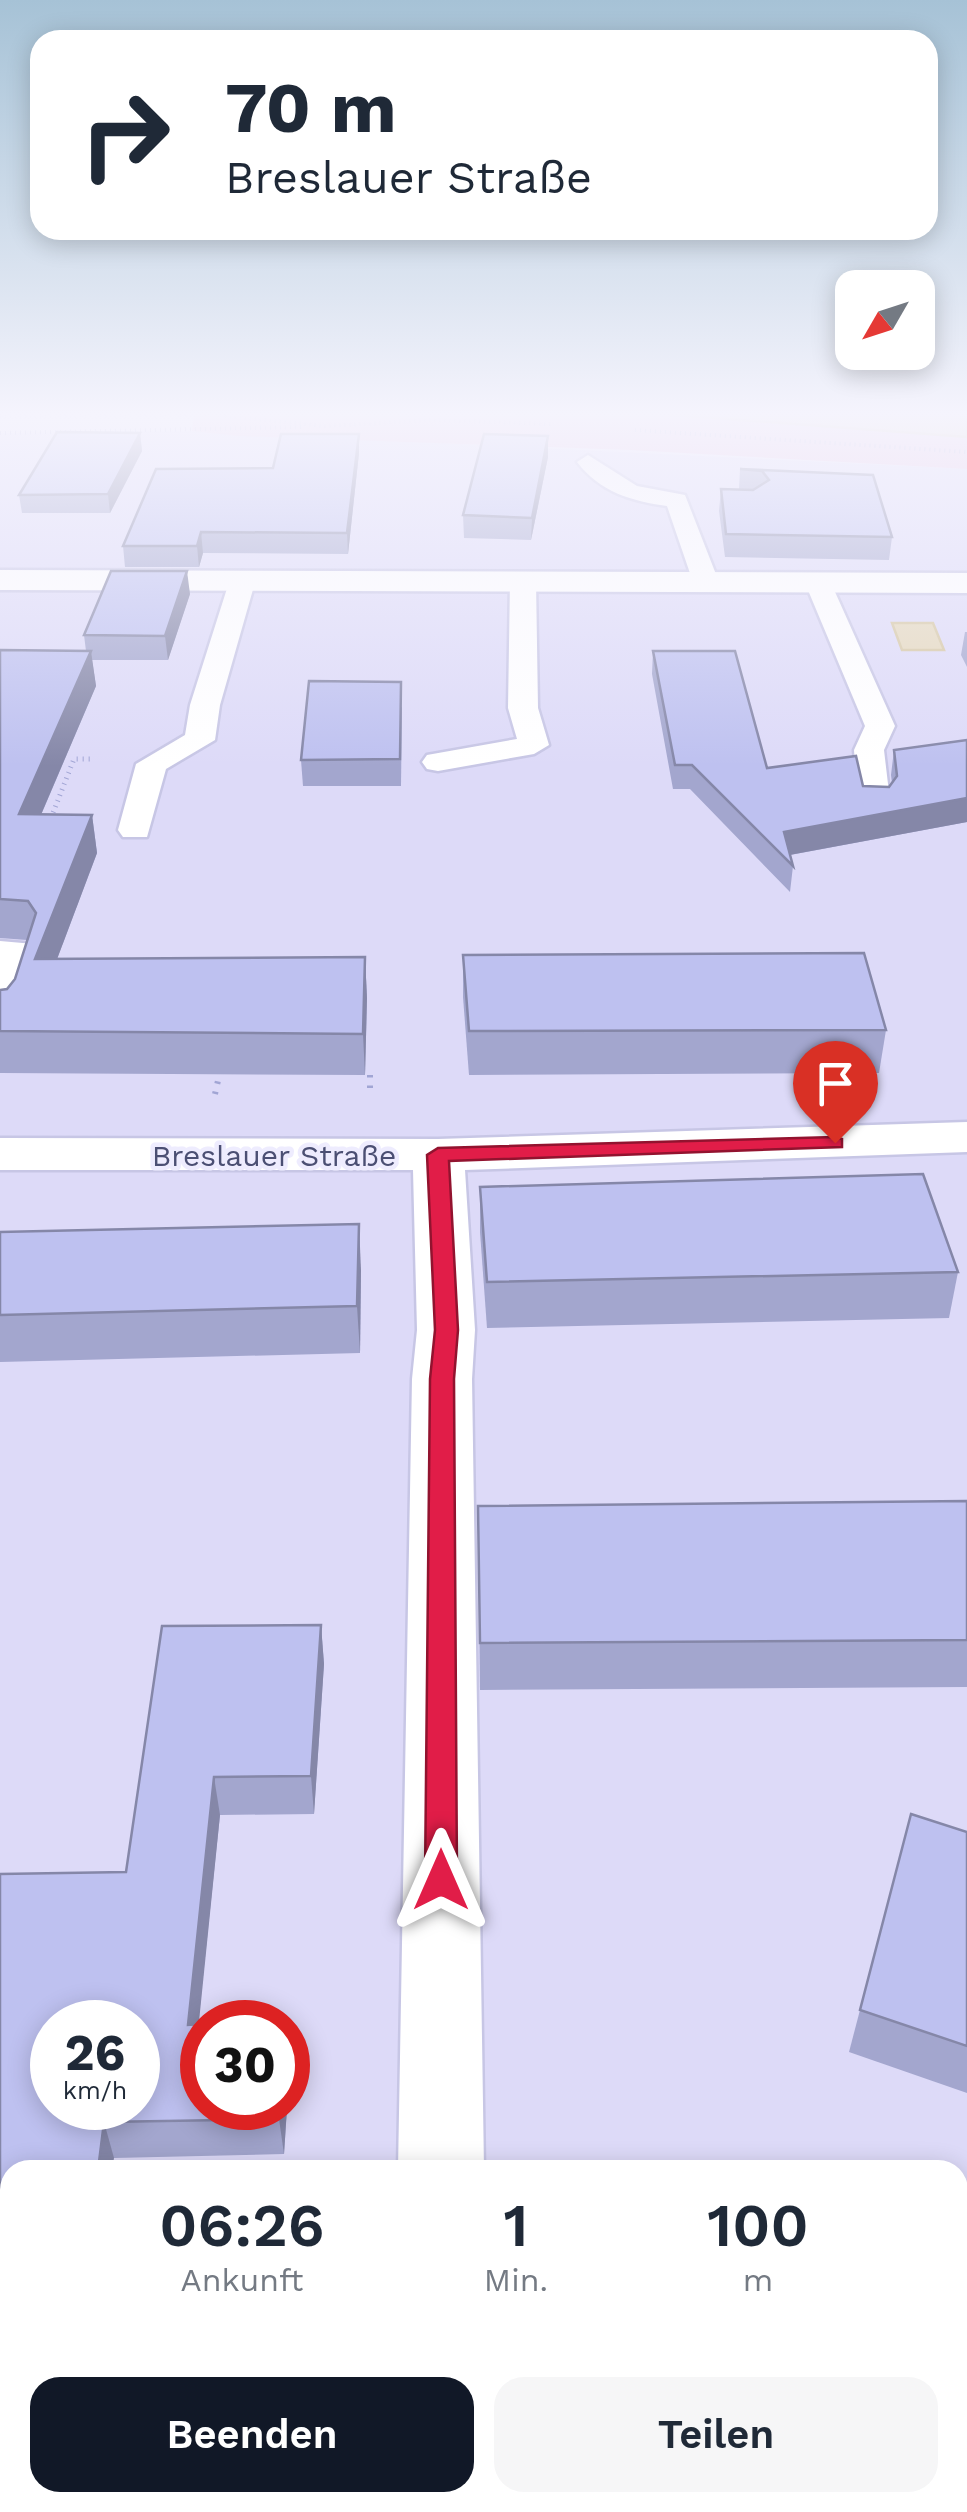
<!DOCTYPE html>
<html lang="de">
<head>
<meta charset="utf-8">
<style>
  :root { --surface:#fff; --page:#f6f6f7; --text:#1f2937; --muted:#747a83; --accent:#111827 }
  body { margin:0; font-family:"Work Sans",sans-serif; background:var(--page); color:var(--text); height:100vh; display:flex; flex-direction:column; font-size:38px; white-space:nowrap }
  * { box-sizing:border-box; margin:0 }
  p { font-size:32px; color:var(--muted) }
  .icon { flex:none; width:55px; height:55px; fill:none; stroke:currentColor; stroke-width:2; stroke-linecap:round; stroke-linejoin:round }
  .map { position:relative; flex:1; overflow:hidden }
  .panel { position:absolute; left:0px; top:2160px; width:968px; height:352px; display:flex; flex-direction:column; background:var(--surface); border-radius:30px 30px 0 0; box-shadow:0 5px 25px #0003 }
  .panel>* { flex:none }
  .guide { position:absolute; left:30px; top:30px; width:908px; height:210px; border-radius:30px; box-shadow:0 5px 25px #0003; background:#fff; color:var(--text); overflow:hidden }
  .needle { width:65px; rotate:231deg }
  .controls { position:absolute; left:835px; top:270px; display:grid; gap:20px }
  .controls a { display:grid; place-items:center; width:100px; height:100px; border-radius:20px; background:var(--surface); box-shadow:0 5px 25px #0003; font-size:50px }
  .speed { position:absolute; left:30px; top:2000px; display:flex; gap:20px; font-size:50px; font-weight:700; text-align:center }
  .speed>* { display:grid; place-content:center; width:130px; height:130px; border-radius:50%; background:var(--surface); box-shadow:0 5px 25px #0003; line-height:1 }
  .speed small { font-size:25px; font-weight:400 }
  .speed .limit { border:15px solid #d22; background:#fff; color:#111 }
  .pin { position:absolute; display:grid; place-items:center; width:85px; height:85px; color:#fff; margin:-102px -42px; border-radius:50% 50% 50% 0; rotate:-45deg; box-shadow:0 0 10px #0007 }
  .pin .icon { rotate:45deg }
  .me { position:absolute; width:110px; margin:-55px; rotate:0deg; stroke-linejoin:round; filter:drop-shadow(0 0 8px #0008) }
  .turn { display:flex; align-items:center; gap:35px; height:210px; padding:0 30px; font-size:45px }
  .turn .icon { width:130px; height:130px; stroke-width:2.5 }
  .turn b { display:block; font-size:70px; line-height:85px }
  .eta { display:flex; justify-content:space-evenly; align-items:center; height:170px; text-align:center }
  .eta b { font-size:60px; font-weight:600; line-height:70px }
  .button { display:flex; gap:20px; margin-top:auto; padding:20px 30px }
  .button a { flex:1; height:115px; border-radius:30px; background:var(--accent); color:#fff; font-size:40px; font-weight:600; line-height:115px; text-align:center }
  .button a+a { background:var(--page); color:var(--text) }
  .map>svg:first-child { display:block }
</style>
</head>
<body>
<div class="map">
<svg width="967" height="2512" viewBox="0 0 967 2512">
  <rect width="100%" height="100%" fill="#e9e6fb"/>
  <path fill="#dddaf8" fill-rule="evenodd" d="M 192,431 L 967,469 L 967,2512 L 0,2512 L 0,433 ZM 52,2022 L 138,2022 L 138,2108 L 52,2108 ZM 202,2022 L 288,2022 L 288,2108 L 202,2108 ZM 10,2170 L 958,2170 L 958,2502 L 10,2502 Z"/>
  <path fill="#e8c4e3" d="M 194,414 L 663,414 L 967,437 L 967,469 L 631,450 L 238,436 L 192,431 Z"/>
  <g fill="#e4d7bb" stroke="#d5c6a1" stroke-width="2.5">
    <path d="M 663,414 L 967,414 L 967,437 Z"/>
    <path d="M 892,623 L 933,623 L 944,650 L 902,650 Z"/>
  </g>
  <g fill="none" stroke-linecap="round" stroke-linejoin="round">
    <g stroke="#c7c6e5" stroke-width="5">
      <g id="lane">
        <path d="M 588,455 L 637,486 L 685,495 L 719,582 L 715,588 L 697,588 L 693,582 L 667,506 C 631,501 600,492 577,462 Z"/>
        <path d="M 243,571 L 256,579 L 220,705 L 215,740 L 166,769 L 147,837 L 123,837 L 118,830 L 136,764 L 185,735 L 190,705 L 230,579 Z"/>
        <path d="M 523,573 L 536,581 L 538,708 L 549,745 L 534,754 L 438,771 L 427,769 L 422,762 L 427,755 L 517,739 L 508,708 L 510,581 Z"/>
        <path d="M 818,575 L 831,583 L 895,726 L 884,750 L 890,801 L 885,808 L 863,808 L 858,801 L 854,750 L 865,726 L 805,583 Z"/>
        <path d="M 0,941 L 34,944 L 39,952 L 19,1018 L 14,1026 L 0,1030 Z"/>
      </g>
    </g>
    <g stroke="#c7c6e5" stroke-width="5">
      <g id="street">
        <path d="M 0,570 L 967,573 L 967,593 L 0,590 Z"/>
        <path d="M 967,1122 L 967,1152 L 465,1170 L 475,1330 L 472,1379 L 484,2170 L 398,2170 L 412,1379 L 417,1330 L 413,1170 L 0,1170 L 0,1138 L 438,1139 Z"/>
        <path d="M 388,2502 L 486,2502 L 485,2512 L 387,2512 Z"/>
      </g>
    </g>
    <g stroke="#a1a5d4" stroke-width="4" stroke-dasharray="1 4" stroke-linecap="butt">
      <path d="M 0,416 L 216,415 L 325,426 L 430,420 L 553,424"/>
      <path d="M 635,430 L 967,452"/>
      <path d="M 0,433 L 303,427"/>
    </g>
    <path stroke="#a1a5d4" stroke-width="5" stroke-dasharray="1 5" stroke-linecap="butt" d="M 51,818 L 74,759 L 94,759"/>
    <g stroke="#a1a5d4" stroke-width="6" stroke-dasharray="2.5 8" stroke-linecap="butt">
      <path d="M 370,1075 L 370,1094"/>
      <path d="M 215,1094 L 219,1076"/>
    </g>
    <use href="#lane" fill="#fff" fill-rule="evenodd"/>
    <use href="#street" fill="#fff" fill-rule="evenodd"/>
  </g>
  <g fill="#a3a6ce">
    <path d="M 140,433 L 142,451 L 110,513 L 22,513 L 19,495 Z"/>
    <path d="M 548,436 L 548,457 L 531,540 L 464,538 L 463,515 Z"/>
    <path d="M 359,453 L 348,554 L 203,553 L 199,567 L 125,567 L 123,546 L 273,468 Z"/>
    <path d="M 740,469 L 873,475 L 892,537 L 889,560 L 725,557 L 719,511 L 721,489 L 739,489 Z"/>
    <path d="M 190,594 L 168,660 L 92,660 L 96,686 L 41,815 L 92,815 L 97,853 L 57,959 L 365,957 L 367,998 L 365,1075 L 0,1073 L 0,1032 L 7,989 L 15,979 L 27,940 L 0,938 L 0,650 L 86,651 L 84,635 Z"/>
    <path d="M 965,632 L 967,632 L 967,667 L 961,655 Z"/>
    <path d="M 653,651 L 767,768 L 863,786 L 889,787 L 892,783 L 891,775 L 894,750 L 967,740 L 967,822 L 790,855 L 793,866 L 790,892 L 690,789 L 673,789 L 652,674 Z"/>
    <path d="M 402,707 L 401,786 L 303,786 L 301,760 Z"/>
    <path d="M 463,955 L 886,1030 L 879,1073 L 469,1075 L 463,997 Z"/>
    <path d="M 480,1187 L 958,1272 L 949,1318 L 487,1328 L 480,1232 Z"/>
    <path d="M 0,1232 L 361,1270 L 360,1353 L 0,1362 Z"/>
    <path d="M 967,1501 L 967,1687 L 480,1690 L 478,1506 Z"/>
    <path d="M 321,1625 L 324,1664 L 314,1814 L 220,1815 L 198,2024 L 202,2108 L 287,2108 L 284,2154 L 114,2158 L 10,2170 L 10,2302 L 0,2302 L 0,1874 L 126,1872 Z"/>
    <path d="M 967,1832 L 967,2093 L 849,2052 L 860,2010 Z"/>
  </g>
  <g fill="#8587a8">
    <path d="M 140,433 L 142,451 L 110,513 L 108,494 Z"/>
    <path d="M 359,434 L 359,453 L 348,554 L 347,533 Z"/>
    <path d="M 548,436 L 548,457 L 531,540 L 532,518 Z"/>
    <path d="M 201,532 L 203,553 L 199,567 L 197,546 Z"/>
    <path d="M 187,571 L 190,594 L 168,660 L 165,636 Z"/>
    <path d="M 91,651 L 96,686 L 25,852 L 19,814 Z"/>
    <path d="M 967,798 L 967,822 L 784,856 L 784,832 Z"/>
    <path d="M 92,815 L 97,853 L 42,999 L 35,959 Z"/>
    <path d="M 365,957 L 367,998 L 365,1075 L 363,1034 Z"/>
    <path d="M 359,1224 L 361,1270 L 360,1353 L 357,1306 Z"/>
    <path d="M 321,1625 L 324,1664 L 314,1814 L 311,1776 Z"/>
    <path d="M 214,1777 L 220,1815 L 195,2061 L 188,2025 Z"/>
    <path d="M 288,2036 L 290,2059 L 288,2102 Z"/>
    <path d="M 280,2108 L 287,2108 L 284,2154 L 279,2119 Z"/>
    <path d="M 104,2122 L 114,2158 L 112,2170 L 98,2170 Z"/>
  </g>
  <g fill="#bec1f0" stroke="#8587a8" stroke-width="2.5" fill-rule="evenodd">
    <path d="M 57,432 L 140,433 L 108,494 L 19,495 Z"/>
    <path d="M 281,434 L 359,434 L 347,533 L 201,532 L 197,546 L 123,546 L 156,469 L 273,468 Z"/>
    <path d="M 484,434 L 548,436 L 532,518 L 463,515 Z"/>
    <path d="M 740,469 L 873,475 L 892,537 L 726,534 L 721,489 L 753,490 L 769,480 L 762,471 Z"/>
    <path d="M 111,571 L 187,571 L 165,636 L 84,635 Z"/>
    <path d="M 0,650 L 91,651 L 19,814 L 92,815 L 35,959 L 365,957 L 363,1034 L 0,1031 L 0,990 L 7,989 L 15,979 L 36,913 L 28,901 L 0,899 Z"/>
    <path d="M 653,651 L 735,651 L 767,768 L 856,756 L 863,786 L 889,787 L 897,776 L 894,750 L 967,740 L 967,798 L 784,832 L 793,866 L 692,765 L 675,765 Z"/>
    <path d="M 309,681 L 401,682 L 400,759 L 301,760 Z"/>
    <path d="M 864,953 L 886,1030 L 469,1031 L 463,955 Z"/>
    <path d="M 923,1174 L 958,1272 L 487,1282 L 480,1187 Z"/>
    <path d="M 359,1224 L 357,1306 L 0,1315 L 0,1232 Z"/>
    <path d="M 967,1501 L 967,1640 L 480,1643 L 478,1506 Z"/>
    <path d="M 321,1625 L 311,1776 L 214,1777 L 188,2025 L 202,2024 L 202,2108 L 280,2108 L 279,2119 L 104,2122 L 98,2170 L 10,2170 L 10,2268 L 0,2268 L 0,1874 L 126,1872 L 162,1626 ZM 52,2022 L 138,2022 L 138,2108 L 52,2108 Z"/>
    <path d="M 911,1814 L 967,1832 L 967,2046 L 860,2010 Z"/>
    <path d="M 573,2502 L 853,2502 L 876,2512 L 570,2512 Z"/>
  </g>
  <linearGradient id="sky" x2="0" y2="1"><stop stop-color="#a6c2d6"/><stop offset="0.54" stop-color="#f5f4fd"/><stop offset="1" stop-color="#f5f4fd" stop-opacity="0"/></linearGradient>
  <rect width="967" height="766" fill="url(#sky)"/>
  <path fill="#e11d48" stroke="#92132f" stroke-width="2.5" d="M 835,1137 L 842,1139 L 842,1147 L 449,1161 L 458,1330 L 454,1379 L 457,1880 L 452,1890 L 441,1895 L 430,1890 L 425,1880 L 430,1379 L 435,1330 L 427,1155 L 438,1148 Z"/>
  <g text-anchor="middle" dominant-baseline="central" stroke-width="9" stroke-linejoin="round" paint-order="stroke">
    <g font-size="30" fill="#4b4f73" stroke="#eeecfe">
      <text x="274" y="1155">Breslauer Straße</text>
    </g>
  </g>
</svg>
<div class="controls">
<a><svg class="needle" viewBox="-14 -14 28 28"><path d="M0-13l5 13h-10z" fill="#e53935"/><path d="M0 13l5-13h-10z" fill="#747a83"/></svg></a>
</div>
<div class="speed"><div>26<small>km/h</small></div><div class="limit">30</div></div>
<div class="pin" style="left:835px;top:1143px;background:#d93025"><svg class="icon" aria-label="arrive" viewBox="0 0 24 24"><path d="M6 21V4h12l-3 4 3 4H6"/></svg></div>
<svg class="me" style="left:441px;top:1880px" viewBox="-20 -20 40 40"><path d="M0-17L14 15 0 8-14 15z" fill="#e11d48" stroke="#fff" stroke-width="4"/></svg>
<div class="guide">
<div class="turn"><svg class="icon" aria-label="right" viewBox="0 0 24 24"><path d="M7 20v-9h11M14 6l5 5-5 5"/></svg><div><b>70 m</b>Breslauer Straße</div></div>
</div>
<section class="panel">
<div class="eta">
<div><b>06:26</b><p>Ankunft</p></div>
<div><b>1</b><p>Min.</p></div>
<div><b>100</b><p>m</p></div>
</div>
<div class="button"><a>Beenden</a><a>Teilen</a></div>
</section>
</div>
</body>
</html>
